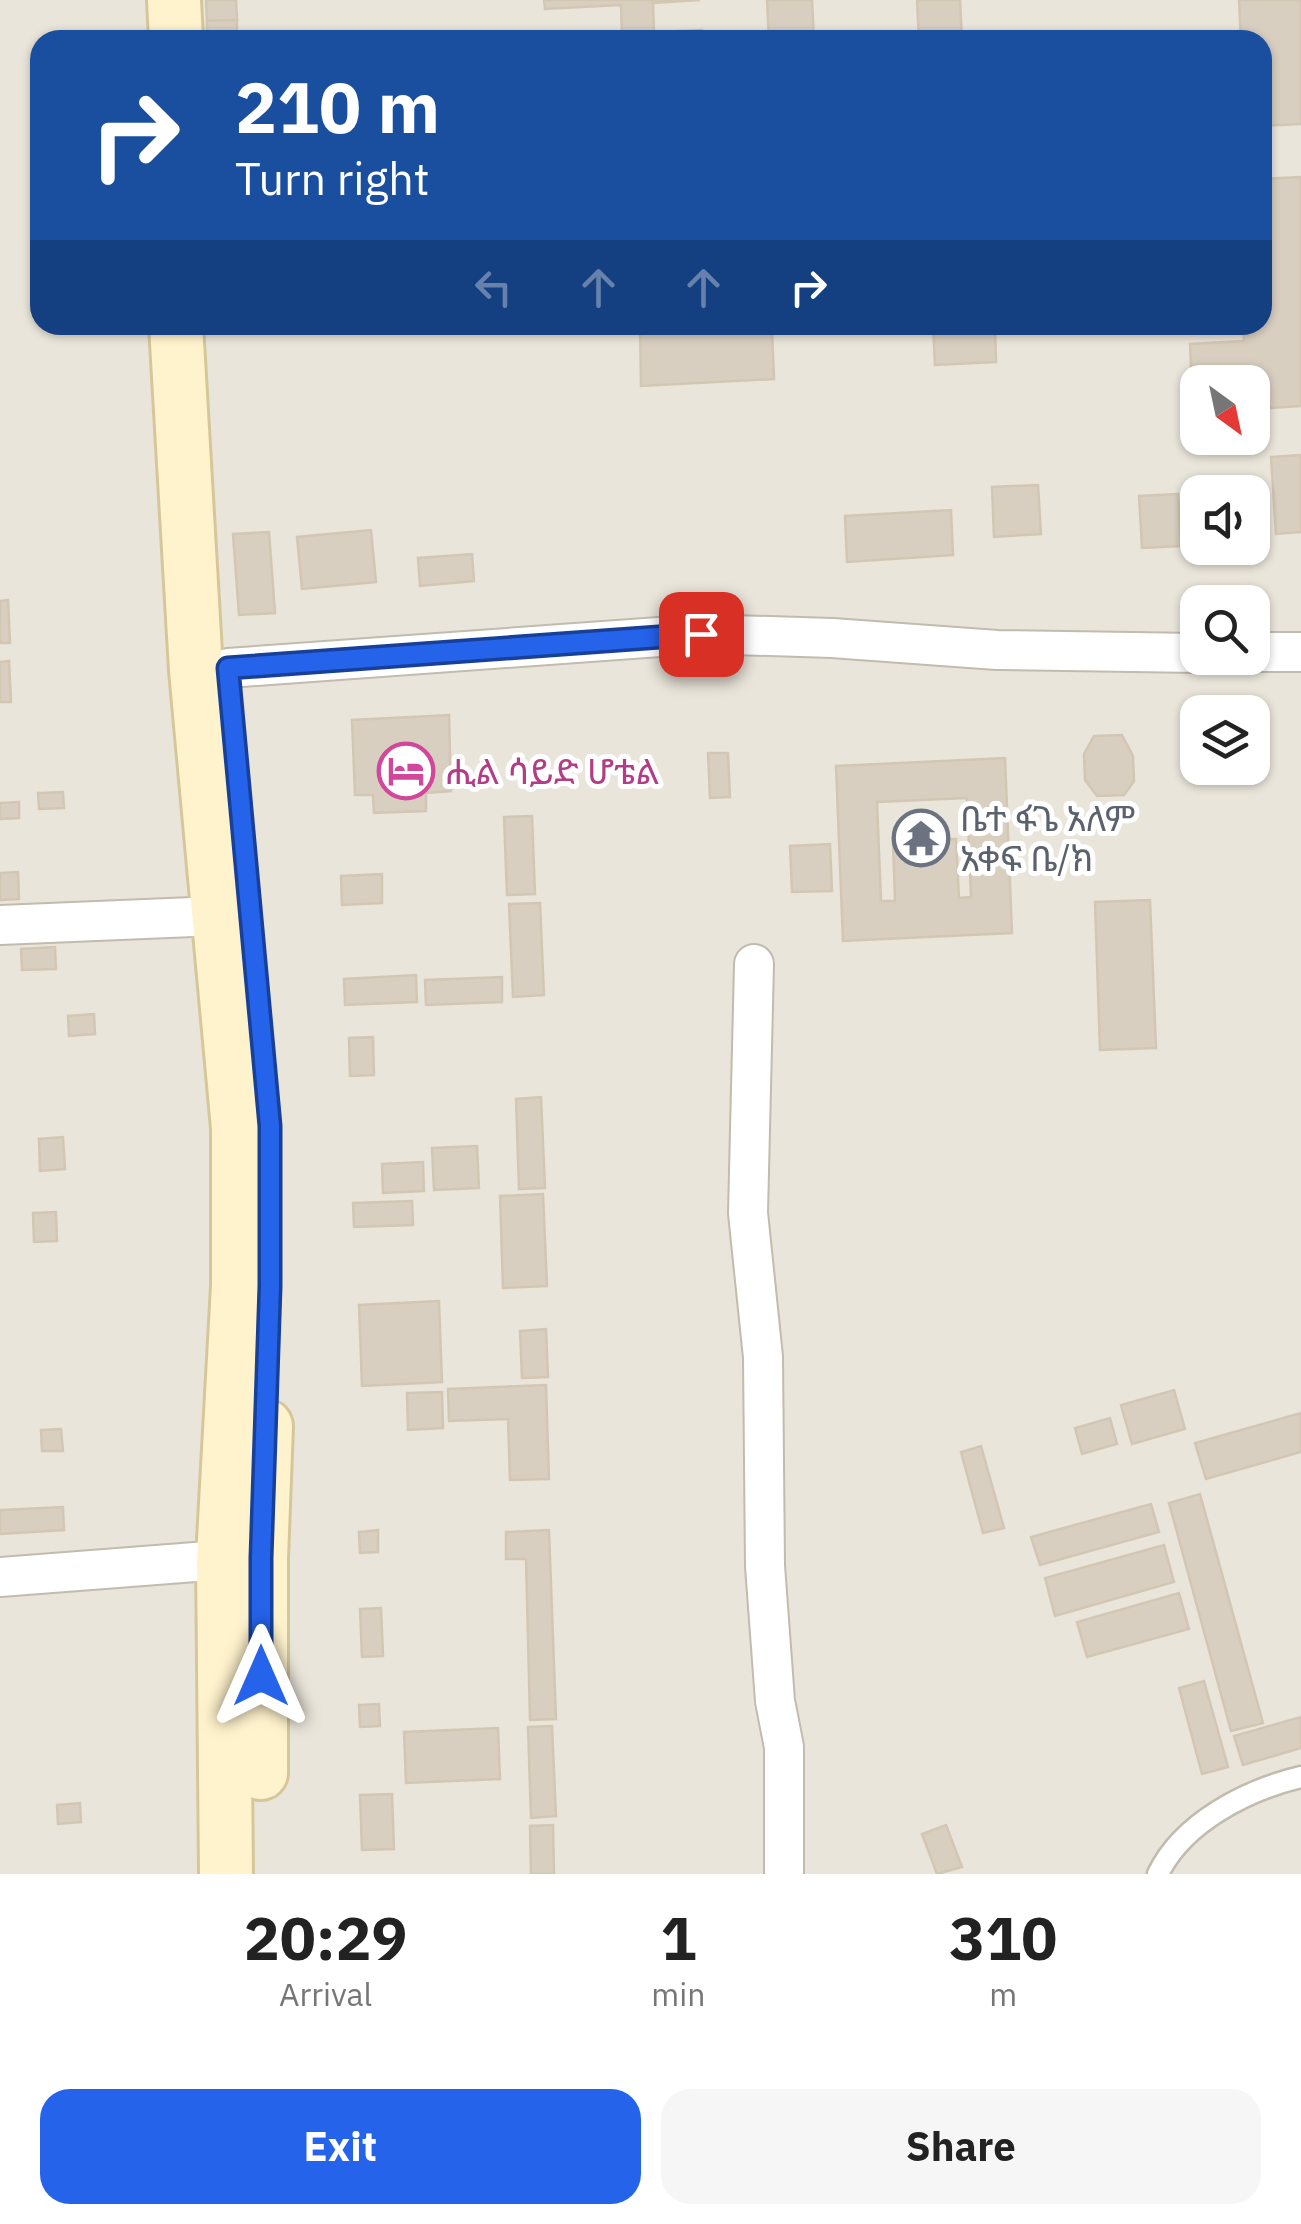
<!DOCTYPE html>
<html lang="en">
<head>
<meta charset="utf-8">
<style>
  :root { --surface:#fff; --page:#f6f6f6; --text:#222; --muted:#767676; --accent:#2563eb }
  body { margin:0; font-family:"IBM Plex Sans","Noto Sans Ethiopic",sans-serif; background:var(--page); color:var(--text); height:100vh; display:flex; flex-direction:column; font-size:38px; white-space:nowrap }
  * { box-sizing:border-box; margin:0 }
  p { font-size:32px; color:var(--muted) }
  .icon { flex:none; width:55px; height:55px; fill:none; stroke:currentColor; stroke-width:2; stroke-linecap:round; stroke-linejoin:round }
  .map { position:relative; height:1874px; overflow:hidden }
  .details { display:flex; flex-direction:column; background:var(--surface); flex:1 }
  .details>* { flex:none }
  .hud { position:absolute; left:30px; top:30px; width:1242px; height:305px; border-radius:30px; box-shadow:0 2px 8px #0004; background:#1a4fa0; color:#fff; overflow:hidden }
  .needle { width:65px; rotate:147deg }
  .fabs { position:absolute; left:1180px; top:365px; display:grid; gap:20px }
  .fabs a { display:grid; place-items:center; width:90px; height:90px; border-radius:20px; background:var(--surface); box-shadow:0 2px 8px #0004; font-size:50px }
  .pin { position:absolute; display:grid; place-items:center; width:85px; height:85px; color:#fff; margin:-42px; border-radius:20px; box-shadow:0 5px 15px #0006 }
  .me { position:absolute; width:110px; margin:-55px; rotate:0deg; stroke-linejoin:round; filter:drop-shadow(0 0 8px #0008) }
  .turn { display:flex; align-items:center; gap:35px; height:210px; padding:0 40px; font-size:45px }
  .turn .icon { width:130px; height:130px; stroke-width:2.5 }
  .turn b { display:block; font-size:70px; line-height:85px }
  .lanes { display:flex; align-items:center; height:95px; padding:0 40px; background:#0003; justify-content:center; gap:50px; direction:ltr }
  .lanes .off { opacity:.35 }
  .eta { display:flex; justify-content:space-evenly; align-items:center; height:170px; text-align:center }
  .eta b { font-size:60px; font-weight:700; line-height:70px }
  .cta { display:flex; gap:20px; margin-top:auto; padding:20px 40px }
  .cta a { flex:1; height:115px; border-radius:30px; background:var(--accent); color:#fff; font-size:40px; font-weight:700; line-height:115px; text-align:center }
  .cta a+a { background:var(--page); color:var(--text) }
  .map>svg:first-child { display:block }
</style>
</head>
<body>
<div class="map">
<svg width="1301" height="1874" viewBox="0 0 1301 1874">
  <rect width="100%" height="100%" fill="#f6f3ec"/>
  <path fill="#eae5da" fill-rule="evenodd" d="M 0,0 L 1301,0 L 1301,1874 L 0,1874 ZM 40,40 L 1262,40 L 1262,325 L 40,325 ZM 1198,382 L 1252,382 L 1252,438 L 1198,438 ZM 1198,492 L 1252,492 L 1252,548 L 1198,548 ZM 1198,602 L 1252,602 L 1252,658 L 1198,658 ZM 1198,712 L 1252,712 L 1252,768 L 1198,768 Z"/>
  <g fill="#d8cfc1" stroke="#d3c7b4" stroke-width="2.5" fill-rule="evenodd">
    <path d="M 206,0 L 236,0 L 237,20 L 207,21 Z"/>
    <path d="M 544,0 L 700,0 L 653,3 L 654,32 L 702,30 L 702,40 L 550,40 L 622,36 L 621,5 L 545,9 Z"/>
    <path d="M 767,0 L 812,0 L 814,40 L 769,40 Z"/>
    <path d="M 917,0 L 960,0 L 962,40 L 919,40 Z"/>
    <path d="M 1239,0 L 1301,0 L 1301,124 L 1262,126 L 1262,40 L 1241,40 Z"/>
    <path d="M 237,20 L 237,40 L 207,40 L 207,21 Z"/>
    <path d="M 1301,177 L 1301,406 L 1252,409 L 1252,382 L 1198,382 L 1198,412 L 1193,412 L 1190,344 L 1244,341 L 1243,325 L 1262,325 L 1262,179 Z"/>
    <path d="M 640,325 L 722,325 L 723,332 L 772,329 L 774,379 L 641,386 Z"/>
    <path d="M 933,325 L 995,325 L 996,362 L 935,365 Z"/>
    <path d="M 1301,455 L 1301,532 L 1276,534 L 1271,457 Z"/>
    <path d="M 1038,485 L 1041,534 L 994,537 L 992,487 Z"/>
    <path d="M 1178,494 L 1181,546 L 1142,548 L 1139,496 Z"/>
    <path d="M 951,510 L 953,555 L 847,562 L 845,516 Z"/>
    <path d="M 371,530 L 376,582 L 302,589 L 297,537 Z"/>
    <path d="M 269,532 L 275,613 L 239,615 L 233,534 Z"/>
    <path d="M 472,554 L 474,581 L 420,586 L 418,558 Z"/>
    <path d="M 8,600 L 10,643 L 0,643 L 0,601 Z"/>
    <path d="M 9,661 L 11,702 L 0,702 L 0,662 Z"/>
    <path d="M 449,715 L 451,791 L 426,793 L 426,811 L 374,813 L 373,795 L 355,795 L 352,720 Z"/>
    <path d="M 1122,735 L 1133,756 L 1134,781 L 1124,795 L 1097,796 L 1085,780 L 1084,754 L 1094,736 Z"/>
    <path d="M 708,753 L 728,753 L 730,797 L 710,798 Z"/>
    <path d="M 1005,758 L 1012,933 L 843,941 L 836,766 ZM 967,798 L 971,897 L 959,898 L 956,839 L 893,841 L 895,901 L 881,901 L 877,802 Z"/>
    <path d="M 63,792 L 64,808 L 39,809 L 38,793 Z"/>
    <path d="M 19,802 L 19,818 L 0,819 L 0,803 Z"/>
    <path d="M 532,816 L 535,894 L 507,895 L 504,817 Z"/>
    <path d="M 830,844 L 832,891 L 792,892 L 790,846 Z"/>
    <path d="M 18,872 L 19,899 L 0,900 L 0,873 Z"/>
    <path d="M 382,874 L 382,903 L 342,905 L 341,876 Z"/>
    <path d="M 1150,900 L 1156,1048 L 1100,1050 L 1095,902 Z"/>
    <path d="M 540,903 L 544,995 L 513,997 L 509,904 Z"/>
    <path d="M 55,947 L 56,969 L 22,970 L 21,949 Z"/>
    <path d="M 416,975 L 417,1002 L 345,1005 L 344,979 Z"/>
    <path d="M 502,977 L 502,1002 L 426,1005 L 425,980 Z"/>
    <path d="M 94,1014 L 95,1034 L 69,1036 L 68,1016 Z"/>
    <path d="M 373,1037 L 374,1075 L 350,1076 L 349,1038 Z"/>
    <path d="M 541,1097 L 545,1188 L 519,1189 L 516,1099 Z"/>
    <path d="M 63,1137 L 65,1169 L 40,1171 L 39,1139 Z"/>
    <path d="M 477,1146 L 479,1188 L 434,1190 L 432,1148 Z"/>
    <path d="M 423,1162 L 424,1191 L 383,1193 L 382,1164 Z"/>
    <path d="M 543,1194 L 547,1286 L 503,1288 L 500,1196 Z"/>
    <path d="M 412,1201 L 413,1225 L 354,1227 L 353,1203 Z"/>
    <path d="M 56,1212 L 57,1241 L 34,1242 L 33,1213 Z"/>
    <path d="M 439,1301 L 442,1382 L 362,1386 L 359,1305 Z"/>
    <path d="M 546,1329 L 548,1377 L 522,1378 L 520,1331 Z"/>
    <path d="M 546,1385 L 549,1479 L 510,1480 L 508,1419 L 449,1421 L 448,1389 Z"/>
    <path d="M 1174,1390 L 1185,1429 L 1132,1444 L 1121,1405 Z"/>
    <path d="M 442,1392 L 443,1428 L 408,1430 L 407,1393 Z"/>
    <path d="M 1301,1413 L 1301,1452 L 1206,1479 L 1195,1443 Z"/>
    <path d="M 1110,1418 L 1117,1444 L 1082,1454 L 1075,1428 Z"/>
    <path d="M 61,1429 L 63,1451 L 42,1451 L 41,1430 Z"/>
    <path d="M 981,1446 L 1004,1528 L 983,1533 L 961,1452 Z"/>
    <path d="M 1200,1494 L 1263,1723 L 1231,1731 L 1169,1503 Z"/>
    <path d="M 1151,1504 L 1159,1532 L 1040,1565 L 1031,1537 Z"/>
    <path d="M 63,1507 L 64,1530 L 0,1534 L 0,1510 Z"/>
    <path d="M 378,1530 L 378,1552 L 360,1553 L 359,1532 Z"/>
    <path d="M 549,1530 L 556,1719 L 530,1720 L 526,1559 L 506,1559 L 506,1532 Z"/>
    <path d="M 1164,1545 L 1174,1582 L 1055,1616 L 1045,1578 Z"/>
    <path d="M 1179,1593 L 1189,1629 L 1087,1657 L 1077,1622 Z"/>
    <path d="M 381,1608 L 383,1656 L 362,1657 L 360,1609 Z"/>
    <path d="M 1204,1681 L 1228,1767 L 1202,1774 L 1179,1688 Z"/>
    <path d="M 379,1704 L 380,1726 L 360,1727 L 359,1705 Z"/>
    <path d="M 1301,1717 L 1301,1748 L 1243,1765 L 1234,1736 Z"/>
    <path d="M 552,1726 L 556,1816 L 531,1818 L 528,1727 Z"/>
    <path d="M 498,1728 L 500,1779 L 406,1783 L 404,1732 Z"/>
    <path d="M 392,1794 L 394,1849 L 362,1850 L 360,1795 Z"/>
    <path d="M 80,1803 L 81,1822 L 58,1824 L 57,1805 Z"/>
    <path d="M 553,1825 L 554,1874 L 531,1874 L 530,1826 Z"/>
    <path d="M 946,1825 L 962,1867 L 937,1874 L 922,1834 Z"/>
  </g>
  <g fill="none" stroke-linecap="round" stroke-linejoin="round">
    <g stroke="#c2bbae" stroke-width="25">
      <path id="lane" d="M 1158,1874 C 1183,1822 1247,1790 1301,1777"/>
    </g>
    <g stroke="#c2bbae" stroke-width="42">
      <g id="street">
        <path d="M 1252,652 L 1301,652"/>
        <path d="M 228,668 L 701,634 L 832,638 L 997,650 L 1198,653"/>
        <path d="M 0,925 L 217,916"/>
        <path d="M 754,964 L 748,1213 L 763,1357 L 765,1566 L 775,1701 L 784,1747 L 784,1874"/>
        <path d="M 0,1577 L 247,1558"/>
      </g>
    </g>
    <g stroke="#d6c79b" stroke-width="58">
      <g id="secondary">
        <path d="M 174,0 L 176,40"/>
        <path d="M 176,325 L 196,670 L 238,1128 L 238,1286 L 223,1558 L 226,1874"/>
        <path d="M 261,1773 L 261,1558 L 266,1426"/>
      </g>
    </g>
    <use href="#lane" stroke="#fff" stroke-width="20"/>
    <use href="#street" stroke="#fff" stroke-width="38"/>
    <use href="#secondary" stroke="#fff3cd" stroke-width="52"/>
  </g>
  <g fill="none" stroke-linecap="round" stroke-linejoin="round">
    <g stroke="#184099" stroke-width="25">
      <path id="route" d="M 261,1676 L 261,1558 L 270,1286 L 270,1126 L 228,668 L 701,634"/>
    </g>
    <use href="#route" stroke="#2563eb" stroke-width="18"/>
  </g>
  <defs>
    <g id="hotel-ring" transform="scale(2.875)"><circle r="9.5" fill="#fff" stroke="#d1479c" stroke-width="1.5"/><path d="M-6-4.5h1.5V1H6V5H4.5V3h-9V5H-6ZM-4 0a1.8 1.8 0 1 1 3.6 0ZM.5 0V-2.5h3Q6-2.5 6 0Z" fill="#d1479c"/></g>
    <g id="temple-ring" transform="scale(2.875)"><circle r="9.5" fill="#fff" stroke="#6b7280" stroke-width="1.5"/><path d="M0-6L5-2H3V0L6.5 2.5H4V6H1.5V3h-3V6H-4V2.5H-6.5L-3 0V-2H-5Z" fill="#6b7280"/></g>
  </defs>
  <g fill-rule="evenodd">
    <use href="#hotel-ring" x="406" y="771"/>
    <use href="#temple-ring" x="921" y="838"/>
  </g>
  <g text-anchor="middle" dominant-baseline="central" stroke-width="10" stroke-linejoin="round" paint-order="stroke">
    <g font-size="35" fill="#b23c85" stroke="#fff" text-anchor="start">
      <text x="445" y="771">ሒል ሳይድ ሆቴል</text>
    </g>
    <g font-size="35" fill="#5b616d" stroke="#fff" text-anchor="start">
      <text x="960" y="818">ቤተ ፋጌ አለም<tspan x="960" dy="40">አቀፍ ቤ/ክ</tspan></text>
    </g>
  </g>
</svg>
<div class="fabs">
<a><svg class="needle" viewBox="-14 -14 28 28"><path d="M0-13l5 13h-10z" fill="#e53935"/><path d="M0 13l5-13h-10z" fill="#767676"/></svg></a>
<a><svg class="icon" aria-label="sound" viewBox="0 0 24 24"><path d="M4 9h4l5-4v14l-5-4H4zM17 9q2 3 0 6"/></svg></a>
<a><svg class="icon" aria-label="search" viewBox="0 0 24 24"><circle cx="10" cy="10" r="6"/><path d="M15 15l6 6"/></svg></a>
<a><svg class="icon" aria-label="layers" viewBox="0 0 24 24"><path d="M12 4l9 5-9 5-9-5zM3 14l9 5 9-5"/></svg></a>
</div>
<div class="pin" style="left:701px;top:634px;background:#d93025"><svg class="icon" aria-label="arrive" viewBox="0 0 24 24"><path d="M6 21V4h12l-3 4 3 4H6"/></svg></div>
<svg class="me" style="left:261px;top:1676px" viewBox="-20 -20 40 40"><path d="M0-17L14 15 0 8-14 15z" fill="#2563eb" stroke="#fff" stroke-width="4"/></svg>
<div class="hud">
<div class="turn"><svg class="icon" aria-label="right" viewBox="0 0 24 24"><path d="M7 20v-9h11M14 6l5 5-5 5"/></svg><div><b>210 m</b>Turn right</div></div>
<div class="lanes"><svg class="icon off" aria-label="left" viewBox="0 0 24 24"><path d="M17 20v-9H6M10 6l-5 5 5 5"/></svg><svg class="icon off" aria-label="ahead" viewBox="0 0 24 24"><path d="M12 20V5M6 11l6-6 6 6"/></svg><svg class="icon off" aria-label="ahead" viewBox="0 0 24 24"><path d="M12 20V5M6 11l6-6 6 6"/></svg><svg class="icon" aria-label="right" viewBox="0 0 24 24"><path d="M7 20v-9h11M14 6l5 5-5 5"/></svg></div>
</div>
</div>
<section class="details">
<div class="eta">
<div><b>20:29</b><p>Arrival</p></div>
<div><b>1</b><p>min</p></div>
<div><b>310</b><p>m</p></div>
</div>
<div class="cta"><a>Exit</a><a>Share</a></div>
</section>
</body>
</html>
